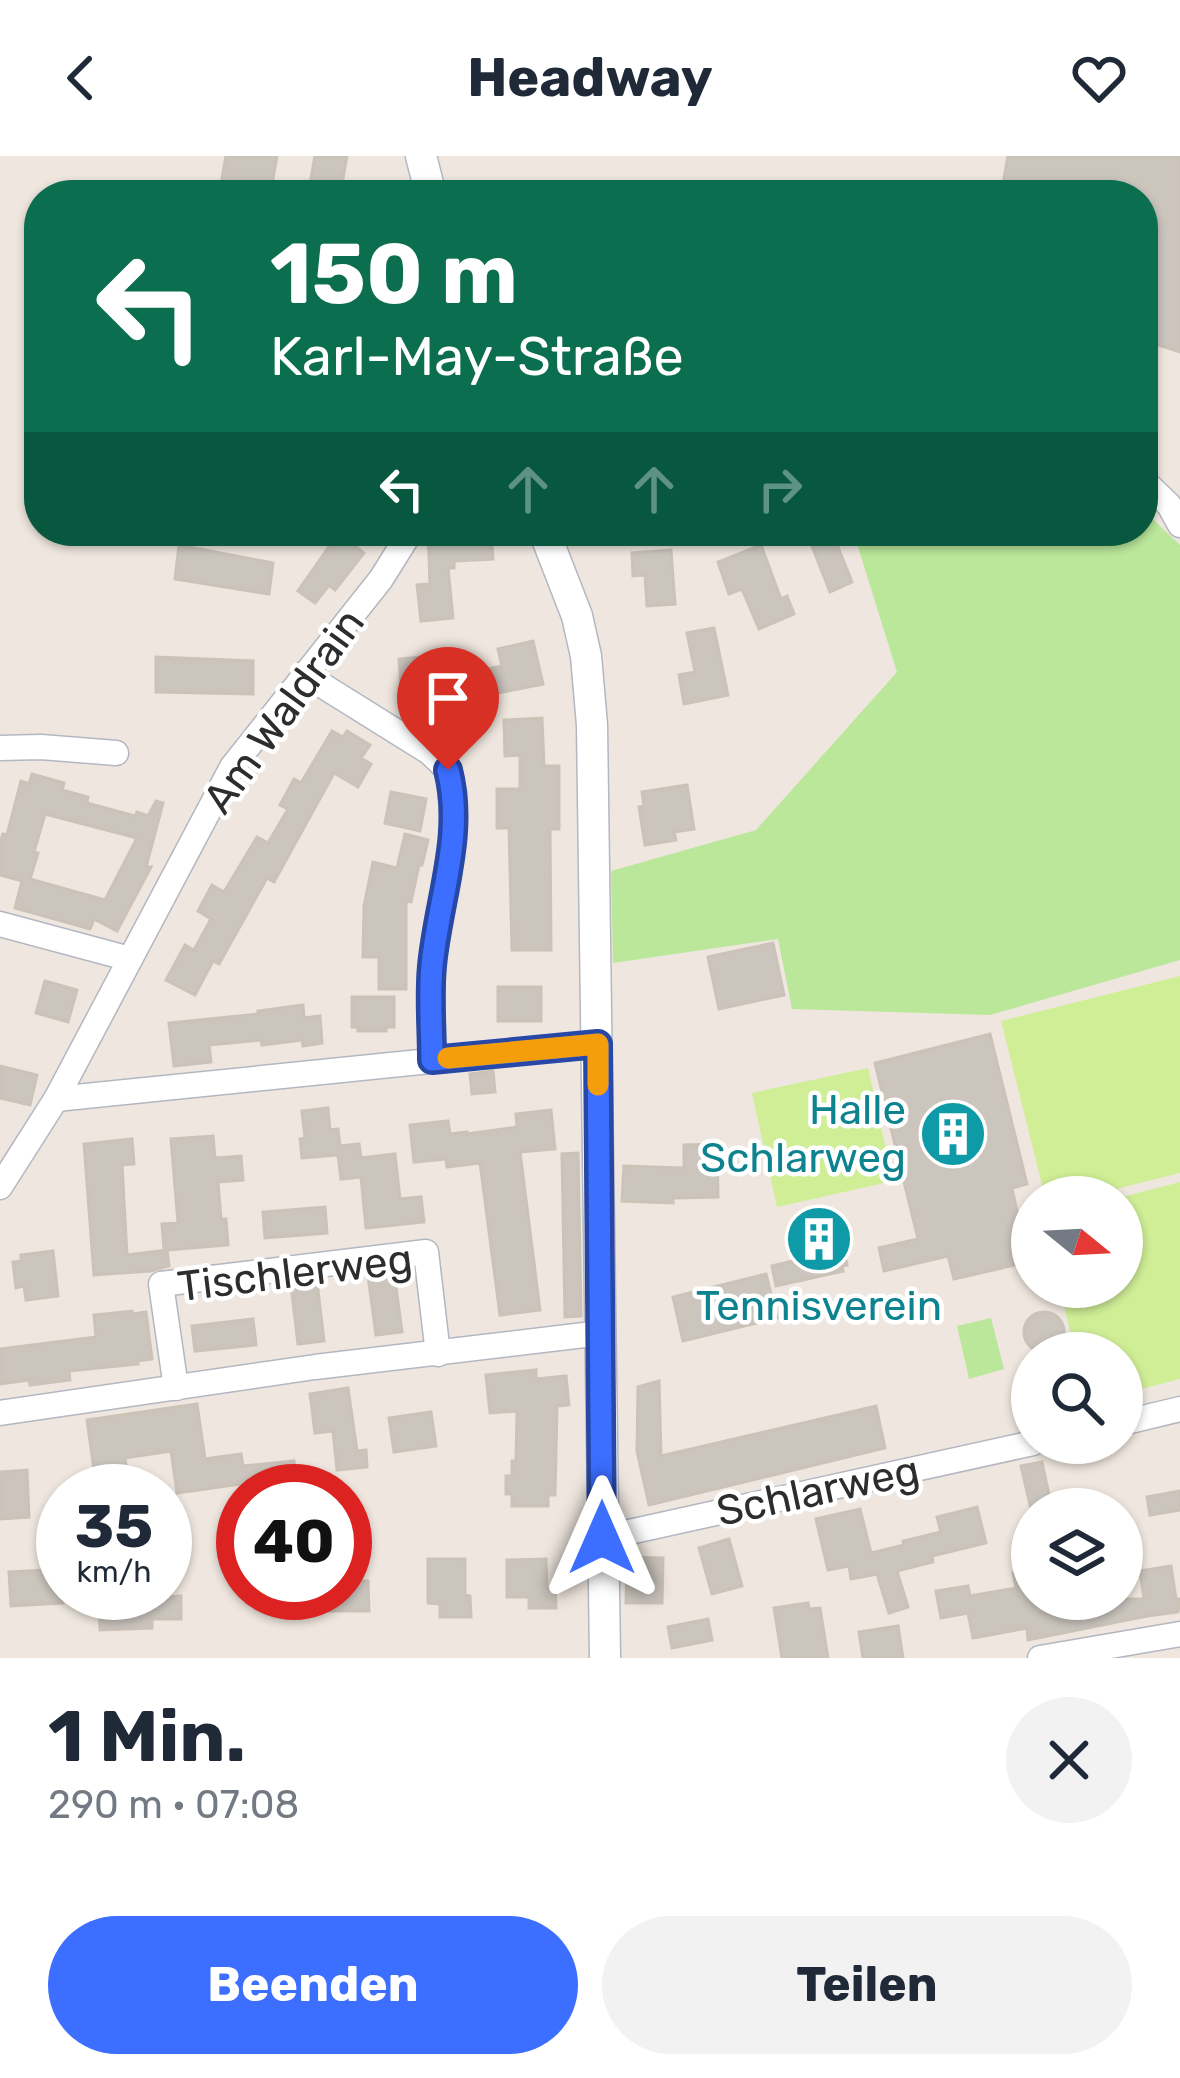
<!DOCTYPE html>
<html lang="de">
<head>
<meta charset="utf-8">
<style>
  :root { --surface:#fff; --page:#f2f2f3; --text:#1f2937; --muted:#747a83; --accent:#3c6eff }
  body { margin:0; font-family:Rubik,sans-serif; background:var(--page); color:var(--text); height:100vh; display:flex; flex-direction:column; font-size:45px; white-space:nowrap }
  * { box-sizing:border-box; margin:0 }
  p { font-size:39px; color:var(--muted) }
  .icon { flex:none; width:66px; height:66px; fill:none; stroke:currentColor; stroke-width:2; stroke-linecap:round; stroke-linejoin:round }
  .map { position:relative; height:1502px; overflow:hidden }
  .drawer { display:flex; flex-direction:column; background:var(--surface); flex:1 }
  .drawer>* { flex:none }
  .hud { position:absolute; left:24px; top:24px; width:1134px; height:366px; border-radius:48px; box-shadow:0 3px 9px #0004; background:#0b6e4f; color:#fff; overflow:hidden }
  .needle { width:78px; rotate:108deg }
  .tools { position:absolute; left:1011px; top:1020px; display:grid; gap:24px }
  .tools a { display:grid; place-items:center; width:132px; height:132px; border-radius:50%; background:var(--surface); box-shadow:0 3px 9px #0004; font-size:60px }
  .speed { position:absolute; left:36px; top:1308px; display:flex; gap:24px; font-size:60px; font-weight:700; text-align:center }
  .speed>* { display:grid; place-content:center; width:156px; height:156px; border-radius:50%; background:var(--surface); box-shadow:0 3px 9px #0004; line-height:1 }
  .speed small { font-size:30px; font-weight:400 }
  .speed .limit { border:18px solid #d22; background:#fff; color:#111 }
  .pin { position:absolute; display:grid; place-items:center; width:102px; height:102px; color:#fff; margin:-123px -51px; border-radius:50% 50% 50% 0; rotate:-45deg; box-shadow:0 0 12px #0007 }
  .pin .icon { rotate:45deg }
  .me { position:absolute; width:132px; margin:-66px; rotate:0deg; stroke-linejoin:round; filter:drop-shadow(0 0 9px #0008) }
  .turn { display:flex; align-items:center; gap:42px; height:252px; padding:0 48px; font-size:54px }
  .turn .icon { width:156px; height:156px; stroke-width:2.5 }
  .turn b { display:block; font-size:84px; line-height:102px }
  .lanes { display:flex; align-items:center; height:114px; padding:0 48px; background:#0003; justify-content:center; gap:60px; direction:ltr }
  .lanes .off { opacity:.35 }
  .round { display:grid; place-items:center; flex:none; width:126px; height:126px; border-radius:63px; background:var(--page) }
  .overview { display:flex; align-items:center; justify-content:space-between; height:204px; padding:0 48px }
  h1 { font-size:72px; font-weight:700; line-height:90px }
  .cta { display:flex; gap:24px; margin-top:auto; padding:24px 48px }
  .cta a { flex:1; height:138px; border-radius:72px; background:var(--accent); color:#fff; font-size:48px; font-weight:700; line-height:138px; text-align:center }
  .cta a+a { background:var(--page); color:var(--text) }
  header { display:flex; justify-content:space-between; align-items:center; height:156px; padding:0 48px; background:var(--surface); font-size:54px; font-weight:700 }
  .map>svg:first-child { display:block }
</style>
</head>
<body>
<header><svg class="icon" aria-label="back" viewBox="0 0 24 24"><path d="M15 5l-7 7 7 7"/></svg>Headway<svg class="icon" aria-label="heart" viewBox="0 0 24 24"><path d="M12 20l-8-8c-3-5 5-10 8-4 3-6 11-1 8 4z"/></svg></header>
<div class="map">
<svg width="1180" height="1502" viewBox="0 0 1180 1502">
  <rect width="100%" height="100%" fill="#efe7df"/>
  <g fill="#bae79a">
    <path d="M 1143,354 L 1180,389 L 1180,804 L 990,859 L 792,853 L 778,783 L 613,807 L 611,715 L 756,674 L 897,516 L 853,375 L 1143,375 Z"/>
    <path d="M 991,1162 L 1004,1213 L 969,1223 L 957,1170 Z"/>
  </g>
  <g fill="#cfee96">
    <path d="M 1180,820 L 1180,1017 L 1084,1041 L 1045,1041 L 1001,865 Z"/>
    <path d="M 868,912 L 893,1025 L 777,1051 L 752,937 Z"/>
    <path d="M 1180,1026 L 1180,1223 L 1122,1238 L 1122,1197 L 1076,1197 L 1059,1131 L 1122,1131 L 1122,1041 Z"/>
  </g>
  <g fill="#cbc5be" stroke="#cbc3b8" stroke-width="3" fill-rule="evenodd">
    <path d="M 226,0 L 277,0 L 270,39 L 219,39 Z"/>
    <path d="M 315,0 L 347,0 L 340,39 L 308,39 Z"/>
    <path d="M 1008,0 L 1180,0 L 1180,196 L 1143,184 L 1143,39 L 1001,39 Z"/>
    <path d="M 340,375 L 349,375 L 359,383 L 354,389 L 364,397 L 335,434 L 329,429 L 315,447 L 298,435 Z"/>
    <path d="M 428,375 L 491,375 L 493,403 L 454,405 L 454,412 L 448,412 L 453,462 L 421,465 L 417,429 L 430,428 Z"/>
    <path d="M 834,381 L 852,426 L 830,436 L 812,390 Z"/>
    <path d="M 179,389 L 273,407 L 269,438 L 175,423 Z"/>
    <path d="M 761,389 L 781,443 L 787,440 L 794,458 L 759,473 L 742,433 L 729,438 L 718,406 Z"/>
    <path d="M 671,394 L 675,448 L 647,450 L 645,419 L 633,420 L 632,397 Z"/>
    <path d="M 714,472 L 728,539 L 684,548 L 679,519 L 695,516 L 687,477 Z"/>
    <path d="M 533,485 L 543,528 L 488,539 L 483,514 L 502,510 L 498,493 Z"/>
    <path d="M 432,500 L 435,524 L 466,544 L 427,552 L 411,542 L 403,556 L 399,503 Z"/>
    <path d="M 156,501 L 253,505 L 253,538 L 156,536 Z"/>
    <path d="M 542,562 L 544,610 L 559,610 L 559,673 L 550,673 L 551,794 L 512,794 L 509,672 L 497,672 L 497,633 L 520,633 L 520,599 L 505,600 L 504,564 Z"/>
    <path d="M 332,575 L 343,581 L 347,575 L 370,589 L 361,602 L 371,608 L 358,631 L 334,617 L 274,726 L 267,722 L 219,808 L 213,805 L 195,839 L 166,824 L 185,789 L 194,794 L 211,763 L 198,755 L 212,729 L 224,736 L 257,681 L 268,687 L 288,653 L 280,649 L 294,623 L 301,627 Z"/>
    <path d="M 32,618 L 64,627 L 62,634 L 88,641 L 87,647 L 135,660 L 137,656 L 148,660 L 156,645 L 163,647 L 146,711 L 151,711 L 117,775 L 94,763 L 90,773 L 15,752 L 22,725 L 0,719 L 0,687 L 3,678 L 7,679 L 21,625 L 29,628 ZM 45,658 L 137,682 L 105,744 L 30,723 L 38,697 L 34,696 Z"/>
    <path d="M 687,629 L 694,673 L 674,676 L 676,684 L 645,689 L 639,651 L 644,650 L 642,636 Z"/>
    <path d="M 391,636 L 426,643 L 420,675 L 385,667 Z"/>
    <path d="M 405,678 L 428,684 L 422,709 L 419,709 L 411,746 L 406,745 L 406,833 L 379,833 L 379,801 L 363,801 L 364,750 L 373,706 L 397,712 Z"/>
    <path d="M 773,787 L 784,839 L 719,853 L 708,801 Z"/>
    <path d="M 45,825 L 77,834 L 68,866 L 36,857 Z"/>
    <rect x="498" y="831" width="43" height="34"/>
    <path d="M 352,841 L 394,841 L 394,871 L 386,871 L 386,875 L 358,875 L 358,871 L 352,871 Z"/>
    <path d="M 303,849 L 304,862 L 320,860 L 322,887 L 303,890 L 302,884 L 262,889 L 261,884 L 209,889 L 211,906 L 174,910 L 169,867 L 258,858 L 258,855 Z"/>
    <path d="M 990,878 L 1027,1028 L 1012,1032 L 1028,1106 L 954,1123 L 948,1100 L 884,1115 L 879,1092 L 918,1083 L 875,907 Z"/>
    <path d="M 0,910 L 37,919 L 30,949 L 0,942 Z"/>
    <path d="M 493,915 L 495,936 L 472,938 L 470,918 Z"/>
    <path d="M 328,952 L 330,974 L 338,973 L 340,990 L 359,988 L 361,1002 L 395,998 L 400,1043 L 421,1041 L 424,1066 L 366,1072 L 361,1021 L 341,1023 L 338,999 L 302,1002 L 300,983 L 305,982 L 302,955 Z"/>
    <path d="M 551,954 L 555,993 L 520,996 L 540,1154 L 500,1159 L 480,1007 L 447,1011 L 446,1003 L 414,1006 L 410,969 L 448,965 L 450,978 L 467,976 L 467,978 L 517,971 L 516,958 Z"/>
    <path d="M 213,980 L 215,1002 L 241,1000 L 243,1024 L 218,1026 L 221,1063 L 226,1063 L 228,1089 L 167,1094 L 169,1110 L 151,1115 L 94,1119 L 84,988 L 132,983 L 134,1008 L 122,1009 L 127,1099 L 167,1094 L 164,1094 L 162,1068 L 178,1067 L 171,983 Z"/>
    <path d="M 717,988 L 718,1041 L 673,1042 L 673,1047 L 622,1045 L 624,1010 L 684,1012 L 684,989 Z"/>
    <path d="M 578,997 L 581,1160 L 565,1161 L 562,998 Z"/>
    <path d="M 325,1051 L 327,1077 L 265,1082 L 263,1056 Z"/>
    <path d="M 827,1070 L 829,1080 L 841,1079 L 847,1109 L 842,1110 L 843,1115 L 776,1130 L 772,1110 L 802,1103 L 794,1079 Z"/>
    <path d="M 53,1095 L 58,1140 L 26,1144 L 24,1130 L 16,1132 L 13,1106 L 21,1105 L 21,1099 Z"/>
    <path d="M 394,1116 L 402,1176 L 376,1179 L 368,1120 Z"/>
    <path d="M 766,1118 L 777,1162 L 683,1185 L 673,1141 Z"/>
    <path d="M 317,1126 L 324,1185 L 298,1188 L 291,1129 Z"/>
    <path d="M 132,1155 L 133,1158 L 146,1156 L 152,1203 L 137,1205 L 138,1208 L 69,1215 L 70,1224 L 30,1229 L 29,1224 L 0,1228 L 0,1193 L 96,1181 L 94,1159 Z"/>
    <circle cx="1044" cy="1176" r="20"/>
    <path d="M 253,1163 L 256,1189 L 195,1195 L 192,1170 Z"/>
    <path d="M 536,1214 L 536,1223 L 566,1220 L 569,1249 L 557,1250 L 555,1339 L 548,1339 L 548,1350 L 512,1350 L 512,1338 L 506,1338 L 506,1320 L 512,1320 L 512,1305 L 516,1305 L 517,1255 L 490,1257 L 486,1219 Z"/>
    <path d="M 659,1225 L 661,1300 L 876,1250 L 885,1292 L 649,1349 L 637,1295 L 638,1231 Z"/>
    <path d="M 348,1232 L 357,1295 L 366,1294 L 367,1311 L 337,1314 L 333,1275 L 315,1277 L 310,1238 Z"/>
    <path d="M 197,1248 L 205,1303 L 241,1298 L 243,1310 L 294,1305 L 297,1335 L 256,1335 L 255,1326 L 177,1337 L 171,1295 L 125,1302 L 129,1335 L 97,1335 L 87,1264 Z"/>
    <path d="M 431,1256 L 436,1290 L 394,1296 L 389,1262 Z"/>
    <path d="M 1042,1306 L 1052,1353 L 1031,1353 L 1021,1310 Z"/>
    <path d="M 27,1314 L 29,1361 L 0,1363 L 0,1316 Z"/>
    <path d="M 1180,1335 L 1180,1354 L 1150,1359 L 1147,1341 Z"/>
    <path d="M 977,1351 L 986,1387 L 932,1400 L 933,1406 L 897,1415 L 908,1451 L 889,1457 L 877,1418 L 851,1423 L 849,1410 L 828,1414 L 816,1363 L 860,1353 L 871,1397 L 904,1389 L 903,1385 L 941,1376 L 937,1361 Z"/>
    <path d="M 729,1383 L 742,1430 L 712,1438 L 699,1392 Z"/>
    <path d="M 627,1401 L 663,1402 L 662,1447 L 626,1447 Z"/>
    <path d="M 428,1403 L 465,1403 L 465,1439 L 470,1440 L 471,1461 L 440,1461 L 440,1448 L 428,1447 Z"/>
    <path d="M 546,1403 L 547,1433 L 555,1432 L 556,1452 L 529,1452 L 529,1441 L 507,1441 L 507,1404 Z"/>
    <path d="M 1171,1410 L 1176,1443 L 1180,1443 L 1178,1456 L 1147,1460 L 1028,1484 L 1027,1472 L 973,1482 L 968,1457 L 941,1462 L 936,1435 L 968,1430 L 970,1440 L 1016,1432 L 1013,1417 L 1032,1413 L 1032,1443 L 1040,1443 L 1041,1450 L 1075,1445 L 1075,1443 L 1144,1443 L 1140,1415 Z"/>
    <path d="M 63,1413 L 63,1447 L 11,1450 L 9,1416 Z"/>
    <path d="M 345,1425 L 368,1425 L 369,1455 L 328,1455 L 329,1437 L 345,1437 Z"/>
    <path d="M 99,1437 L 169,1437 L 169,1441 L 181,1440 L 181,1463 L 152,1463 L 152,1472 L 100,1474 Z"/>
    <path d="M 808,1447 L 809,1453 L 820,1452 L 828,1502 L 782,1502 L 774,1452 Z"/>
    <path d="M 708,1463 L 712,1484 L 672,1492 L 668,1471 Z"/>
    <path d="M 898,1470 L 903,1502 L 863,1502 L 859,1476 Z"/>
  </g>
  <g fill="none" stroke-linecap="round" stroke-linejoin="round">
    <g stroke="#b3b7c1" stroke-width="27">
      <g id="minor">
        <path d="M 1143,324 L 1169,349 L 1180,369"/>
        <path d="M 304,518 L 429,596 L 448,614 L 454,637 L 453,669 L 449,719 L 432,810 L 432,904"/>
        <path d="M 0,592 L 41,591 L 116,597"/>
        <path d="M 0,768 L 130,803"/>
        <path d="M 56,943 L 598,888"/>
        <path d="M 0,1031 L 56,943 L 232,611 L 381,423 L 411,375"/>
        <path d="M 176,1232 L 161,1128 L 426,1096 L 438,1198"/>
        <path d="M 0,1257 L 315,1211 L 601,1177"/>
        <path d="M 1122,1267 L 1180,1253"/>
        <path d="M 602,1382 L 1033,1287"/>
        <path d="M 1040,1502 L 1180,1478"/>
      </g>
    </g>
    <g stroke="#b3b7c1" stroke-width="33">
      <g id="tertiary">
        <path d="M 421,0 L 431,39"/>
        <path d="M 544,375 L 577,460 L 586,500 L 592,569 L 605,1502"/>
      </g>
    </g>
    <use href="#minor" stroke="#fff" stroke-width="24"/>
    <use href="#tertiary" stroke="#fff" stroke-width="30"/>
  </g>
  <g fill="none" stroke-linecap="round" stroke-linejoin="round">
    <g stroke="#2748a6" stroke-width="30">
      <path id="route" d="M 448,614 C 465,680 438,744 432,810 C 429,840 432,873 432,904 L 598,888 L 602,1382"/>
    </g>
    <use href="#route" stroke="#3c6eff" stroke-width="21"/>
    <path stroke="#f59e0b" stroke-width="21" d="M 448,902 L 598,888 L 598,929"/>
  </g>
  <defs>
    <g id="building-disc" transform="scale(3.45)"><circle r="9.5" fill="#0f9aa8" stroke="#fff"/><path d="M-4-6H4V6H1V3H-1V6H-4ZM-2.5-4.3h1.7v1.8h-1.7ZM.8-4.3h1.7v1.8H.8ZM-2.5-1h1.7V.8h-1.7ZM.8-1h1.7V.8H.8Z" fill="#fff"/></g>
  </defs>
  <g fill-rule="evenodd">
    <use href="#building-disc" x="953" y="978"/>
    <use href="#building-disc" x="819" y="1083"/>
  </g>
  <g text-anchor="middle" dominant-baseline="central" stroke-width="9" stroke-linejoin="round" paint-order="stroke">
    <g font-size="42" fill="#2d2d2d" stroke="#fff">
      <text transform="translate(284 555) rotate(-54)">Am Waldrain</text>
      <text transform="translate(295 1117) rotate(-7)">Tischlerweg</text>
      <text transform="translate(818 1335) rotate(-12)">Schlarweg</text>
    </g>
    <g font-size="42" fill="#0d838f" stroke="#fff" text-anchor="end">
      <text x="906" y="954">Halle<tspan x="906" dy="48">Schlarweg</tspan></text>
      <text x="819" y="1150" text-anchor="middle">Tennisverein</text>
    </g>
  </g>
</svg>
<div class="tools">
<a><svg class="needle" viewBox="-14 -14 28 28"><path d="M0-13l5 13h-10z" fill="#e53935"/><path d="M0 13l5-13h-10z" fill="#747a83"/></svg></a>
<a><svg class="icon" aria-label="search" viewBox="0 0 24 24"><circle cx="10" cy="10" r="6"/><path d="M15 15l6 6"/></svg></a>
<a><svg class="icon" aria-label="layers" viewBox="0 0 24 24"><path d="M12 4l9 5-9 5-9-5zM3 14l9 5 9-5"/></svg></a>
</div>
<div class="speed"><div>35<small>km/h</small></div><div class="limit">40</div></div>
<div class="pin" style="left:448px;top:614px;background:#d93025"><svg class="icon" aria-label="arrive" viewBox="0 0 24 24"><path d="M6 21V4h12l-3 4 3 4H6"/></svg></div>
<svg class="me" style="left:602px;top:1382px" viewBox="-20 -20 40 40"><path d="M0-17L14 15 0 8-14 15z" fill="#3c6eff" stroke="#fff" stroke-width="4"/></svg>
<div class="hud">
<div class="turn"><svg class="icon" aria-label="left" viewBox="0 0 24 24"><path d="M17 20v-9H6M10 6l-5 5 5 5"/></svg><div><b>150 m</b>Karl-May-Straße</div></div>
<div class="lanes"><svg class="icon" aria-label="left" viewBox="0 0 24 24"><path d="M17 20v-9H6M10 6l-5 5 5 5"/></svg><svg class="icon off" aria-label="ahead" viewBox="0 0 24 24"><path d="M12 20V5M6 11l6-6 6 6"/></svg><svg class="icon off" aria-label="ahead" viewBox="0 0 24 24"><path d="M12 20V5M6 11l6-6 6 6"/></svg><svg class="icon off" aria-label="right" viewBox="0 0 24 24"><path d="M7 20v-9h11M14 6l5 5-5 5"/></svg></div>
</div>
</div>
<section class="drawer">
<div class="overview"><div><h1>1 Min.</h1><p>290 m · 07:08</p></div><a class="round"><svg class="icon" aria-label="close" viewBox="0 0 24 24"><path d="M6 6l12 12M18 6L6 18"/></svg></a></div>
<div class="cta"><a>Beenden</a><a>Teilen</a></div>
</section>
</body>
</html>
